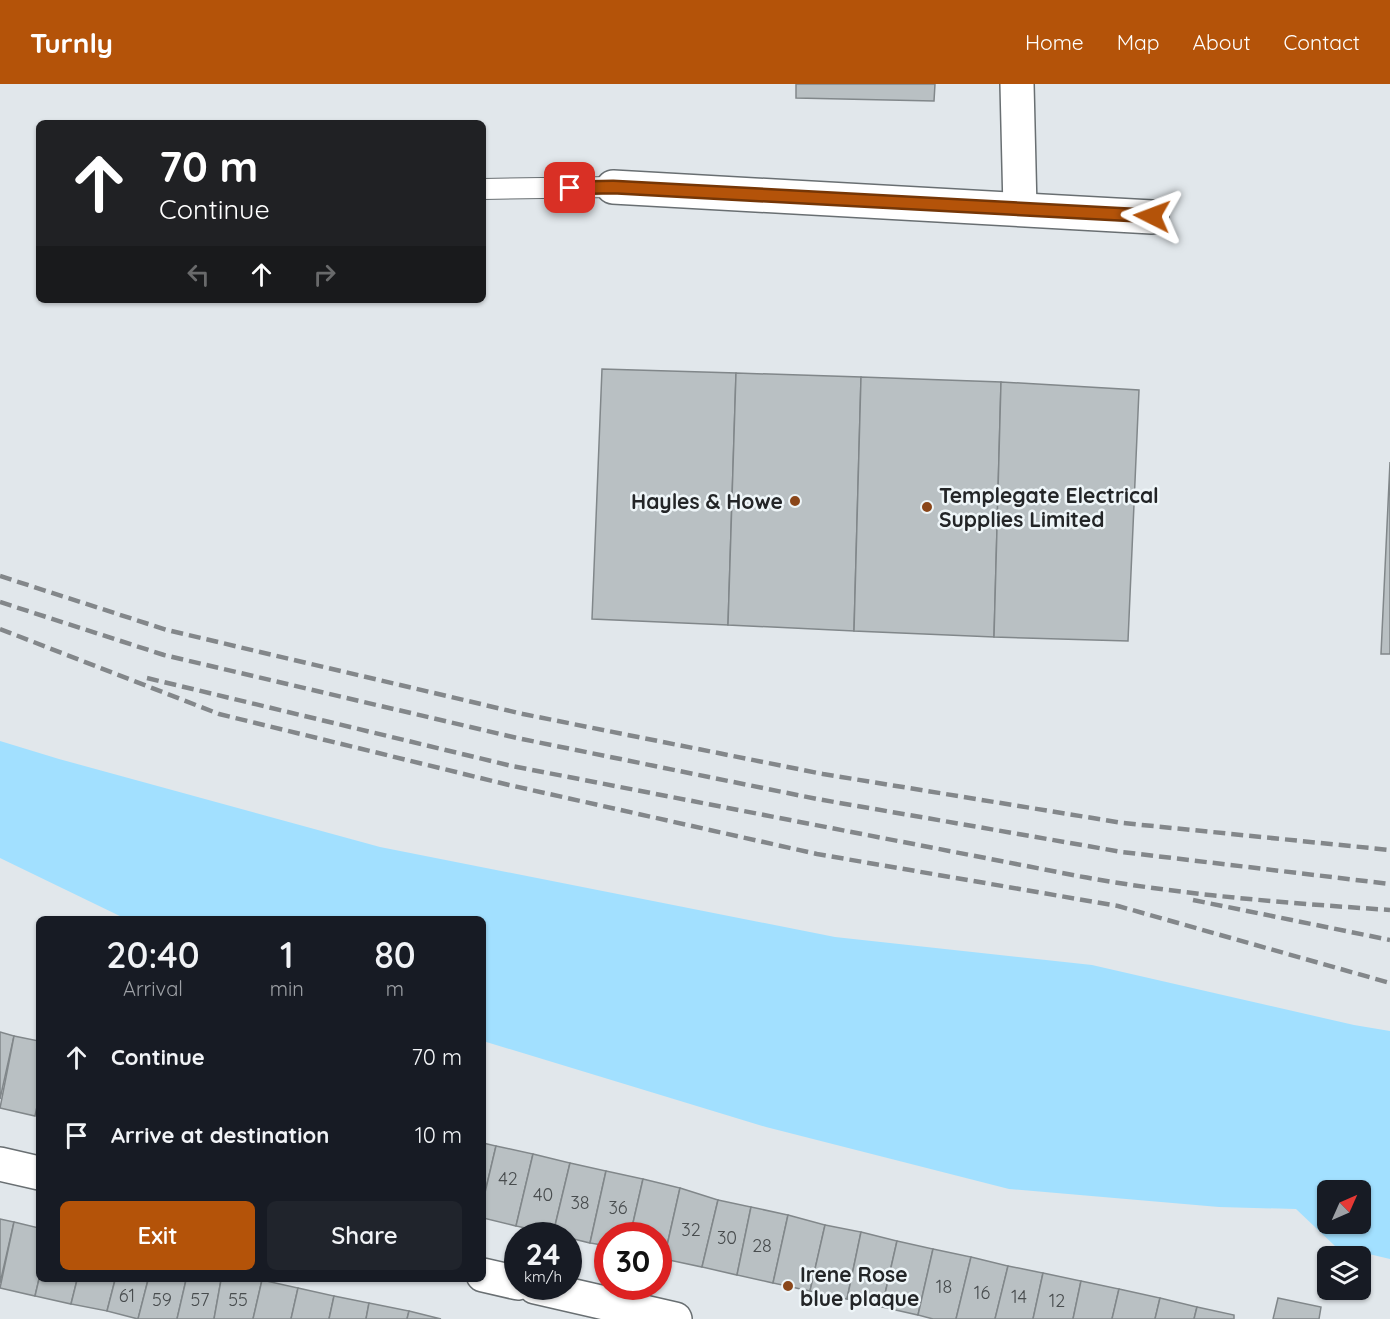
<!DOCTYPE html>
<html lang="en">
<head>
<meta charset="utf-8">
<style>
  :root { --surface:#171b24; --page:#20242c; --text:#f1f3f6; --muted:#9ea1a6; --accent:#b45309 }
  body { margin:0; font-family:Quicksand,sans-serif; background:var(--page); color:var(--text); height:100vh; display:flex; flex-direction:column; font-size:22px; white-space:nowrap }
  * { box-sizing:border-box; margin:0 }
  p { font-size:20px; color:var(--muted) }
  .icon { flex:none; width:33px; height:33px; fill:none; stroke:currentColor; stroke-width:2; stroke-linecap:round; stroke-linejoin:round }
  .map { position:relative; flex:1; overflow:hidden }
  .sheet { position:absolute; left:36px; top:832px; width:450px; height:366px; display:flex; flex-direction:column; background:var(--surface); border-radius:9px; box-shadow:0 2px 4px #0004 }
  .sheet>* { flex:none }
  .hud { position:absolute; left:36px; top:36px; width:450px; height:183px; border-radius:9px; box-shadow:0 2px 4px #0004; background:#202124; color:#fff; overflow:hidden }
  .needle { width:39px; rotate:45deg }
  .fabs { position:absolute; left:1317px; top:1096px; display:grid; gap:12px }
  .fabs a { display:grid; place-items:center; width:54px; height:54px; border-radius:9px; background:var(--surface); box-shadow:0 2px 4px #0004; font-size:30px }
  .speed { position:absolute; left:504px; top:1138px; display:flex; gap:12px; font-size:30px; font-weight:700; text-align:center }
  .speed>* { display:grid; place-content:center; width:78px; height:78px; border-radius:50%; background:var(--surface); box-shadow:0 2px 4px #0004; line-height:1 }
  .speed small { font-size:15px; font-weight:400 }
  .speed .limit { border:9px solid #d22; background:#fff; color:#111 }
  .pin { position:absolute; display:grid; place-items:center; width:51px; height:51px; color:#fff; margin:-26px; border-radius:12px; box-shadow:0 3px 9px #0006 }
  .me { position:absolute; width:66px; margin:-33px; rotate:273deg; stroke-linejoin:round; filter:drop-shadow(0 0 4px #0008) }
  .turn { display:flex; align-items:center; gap:21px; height:126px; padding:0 24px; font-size:27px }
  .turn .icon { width:78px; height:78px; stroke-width:2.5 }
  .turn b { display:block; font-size:42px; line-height:51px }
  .lanes { display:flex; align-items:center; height:57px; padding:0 24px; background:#0003; justify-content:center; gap:30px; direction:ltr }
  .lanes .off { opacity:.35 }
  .eta { display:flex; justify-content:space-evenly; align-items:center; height:102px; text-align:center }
  .eta b { font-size:36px; font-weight:600; line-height:42px }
  .cta { display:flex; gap:12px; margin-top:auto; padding:12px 24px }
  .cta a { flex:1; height:69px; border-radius:9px; background:var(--accent); color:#fff; font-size:24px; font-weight:600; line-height:69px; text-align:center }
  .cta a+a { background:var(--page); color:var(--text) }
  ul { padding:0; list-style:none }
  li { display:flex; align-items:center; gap:18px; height:78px; padding:0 24px }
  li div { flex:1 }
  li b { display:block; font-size:22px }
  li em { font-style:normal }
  header { display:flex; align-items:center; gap:36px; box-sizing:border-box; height:84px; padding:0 30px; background:var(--accent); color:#fff }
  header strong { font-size:28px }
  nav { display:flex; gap:33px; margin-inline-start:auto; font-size:21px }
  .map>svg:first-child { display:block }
</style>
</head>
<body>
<header>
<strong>Turnly</strong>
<nav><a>Home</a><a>Map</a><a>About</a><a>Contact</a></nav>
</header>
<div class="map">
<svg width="1390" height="1235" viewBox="0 0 1390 1235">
  <rect width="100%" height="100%" fill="#e1e7eb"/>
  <path fill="#a2e0ff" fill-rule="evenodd" d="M 0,657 L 59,675 L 380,763 L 835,853 L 1092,881 L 1354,941 L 1390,947 L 1390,1175 L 1335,1162 L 1296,1125 L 1219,1123 L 1009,1105 L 766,1043 L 483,957 L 483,836 L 126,835 L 0,774 ZM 1328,1107 L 1360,1107 L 1360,1140 L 1328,1140 Z"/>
  <g fill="#b9c0c3" stroke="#81878a" stroke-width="1.5">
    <path d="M 796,0 L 935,0 L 934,17 L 796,14 Z"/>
    <path d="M 602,285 L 736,289 L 728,541 L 592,535 Z"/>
    <path d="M 736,289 L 861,293 L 854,547 L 728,541 Z"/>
    <path d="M 861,293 L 1001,298 L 994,553 L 854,547 Z"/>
    <path d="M 1001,298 L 1139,306 L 1128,557 L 994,553 Z"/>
    <path d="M 1390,378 L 1390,570 L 1381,570 Z"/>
    <path d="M 0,948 L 14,952 L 0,1015 Z"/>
    <path d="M 14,952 L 39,957 L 39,1013 L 35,1032 L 0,1024 Z"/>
    <path d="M 483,1059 L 496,1062 L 483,1117 Z"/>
    <path d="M 496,1062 L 533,1070 L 516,1142 L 483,1134 L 483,1117 Z"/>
    <path d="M 533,1070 L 570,1079 L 553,1150 L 516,1142 Z"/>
    <path d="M 570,1079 L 606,1087 L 590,1159 L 553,1150 Z"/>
    <path d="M 606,1087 L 643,1095 L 630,1152 L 608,1152 L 608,1162 L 590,1159 Z"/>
    <path d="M 643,1095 L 680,1104 L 664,1175 L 658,1174 L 658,1152 L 630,1152 Z"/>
    <path d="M 680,1104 L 718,1116 L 702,1183 L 664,1175 Z"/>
    <path d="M 718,1116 L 751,1123 L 737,1191 L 702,1183 Z"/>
    <path d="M 751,1123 L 788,1131 L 773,1199 L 737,1191 Z"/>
    <path d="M 788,1131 L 825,1141 L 810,1207 L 773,1199 Z"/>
    <path d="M 0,1135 L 14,1138 L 0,1199 Z"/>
    <path d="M 14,1138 L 39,1144 L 39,1195 L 35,1212 L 0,1204 Z"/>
    <path d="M 825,1141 L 861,1148 L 847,1215 L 810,1207 Z"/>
    <path d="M 861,1148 L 897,1157 L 882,1223 L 847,1215 Z"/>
    <path d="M 897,1157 L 933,1165 L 918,1231 L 882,1223 Z"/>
    <path d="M 933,1165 L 971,1173 L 956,1235 L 933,1235 L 918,1231 Z"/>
    <path d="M 971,1173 L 1008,1182 L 995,1235 L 956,1235 Z"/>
    <path d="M 1008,1182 L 1043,1189 L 1033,1235 L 995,1235 Z"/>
    <path d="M 1043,1189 L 1081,1197 L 1073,1235 L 1033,1235 Z"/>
    <path d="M 39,1195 L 77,1196 L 71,1220 L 35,1212 Z"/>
    <path d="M 77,1196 L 115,1196 L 107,1227 L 71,1220 Z"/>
    <path d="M 115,1196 L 148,1196 L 138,1235 L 107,1227 Z"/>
    <path d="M 148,1196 L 186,1196 L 177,1235 L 138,1235 Z"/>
    <path d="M 186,1196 L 221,1196 L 214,1235 L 177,1235 Z"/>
    <path d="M 221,1196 L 262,1196 L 253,1235 L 214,1235 Z"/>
    <path d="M 262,1196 L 298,1204 L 291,1235 L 253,1235 Z"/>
    <path d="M 1081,1197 L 1119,1205 L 1112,1235 L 1073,1235 Z"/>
    <path d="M 298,1204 L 334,1212 L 329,1235 L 291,1235 Z"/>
    <path d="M 1119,1205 L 1160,1214 L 1155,1235 L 1112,1235 Z"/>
    <path d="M 334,1212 L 369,1219 L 366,1235 L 329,1235 Z"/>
    <path d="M 1160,1214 L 1197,1223 L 1194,1235 L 1155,1235 Z"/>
    <path d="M 1278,1214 L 1321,1223 L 1319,1235 L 1273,1235 Z"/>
    <path d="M 369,1219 L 409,1227 L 407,1235 L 366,1235 Z"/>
    <path d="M 1197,1223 L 1234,1231 L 1234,1235 L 1194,1235 Z"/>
    <path d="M 409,1227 L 441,1235 L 407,1235 Z"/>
  </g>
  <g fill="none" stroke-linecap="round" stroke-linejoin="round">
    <g stroke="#696f72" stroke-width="22">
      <path id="lane" d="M 483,105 L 613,103"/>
    </g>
    <g stroke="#696f72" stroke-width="36">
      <g id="street">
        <path d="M 1017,0 L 1020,125"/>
        <path d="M 613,103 L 1152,133"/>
        <path d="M 0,1080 L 39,1089"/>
        <path d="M 483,1191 L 518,1199"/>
        <path d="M 535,1203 L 675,1235"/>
      </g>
    </g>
    <use href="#lane" stroke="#fff" stroke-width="20"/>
    <use href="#street" stroke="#fff" stroke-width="33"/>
    <g stroke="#83878a" stroke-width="4.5" stroke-dasharray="12 6" stroke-linecap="butt">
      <path d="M 0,492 L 167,546 L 523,630 L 823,690 L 1123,739 L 1390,766"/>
      <path d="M 0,518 L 164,571 L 517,654 L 817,715 L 1122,768 L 1390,800"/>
      <path d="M 0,545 L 219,630 L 509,701 L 817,770 L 1118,822 L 1390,899"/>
      <path d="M 147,594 L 512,682 L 1078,792 C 1181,811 1286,819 1390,826"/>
      <path d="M 1193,816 L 1390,856"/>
    </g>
  </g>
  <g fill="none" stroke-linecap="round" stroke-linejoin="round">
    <g stroke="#753606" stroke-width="15">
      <path id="route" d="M 570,104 L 613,103 L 1152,132"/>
    </g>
    <use href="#route" stroke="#b45309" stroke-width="10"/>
  </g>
  <g fill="#8a4619" stroke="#eef5f8" stroke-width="2">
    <circle cx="795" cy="417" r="6"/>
    <circle cx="927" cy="423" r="6"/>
    <circle cx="788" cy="1202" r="6"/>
  </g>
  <g text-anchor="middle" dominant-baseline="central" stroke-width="5" stroke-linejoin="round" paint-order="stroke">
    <g font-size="18" fill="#484c4e">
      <text x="508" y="1094">42</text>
      <text x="543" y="1110">40</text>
      <text x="580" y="1118">38</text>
      <text x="618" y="1123">36</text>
      <text x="691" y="1145">32</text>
      <text x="727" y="1153">30</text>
      <text x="762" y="1161">28</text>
      <text x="944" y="1202">18</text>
      <text x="982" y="1208">16</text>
      <text x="127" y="1211">61</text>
      <text x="1019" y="1212">14</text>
      <text x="162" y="1215">59</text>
      <text x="200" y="1215">57</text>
      <text x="238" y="1215">55</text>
      <text x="1057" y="1216">12</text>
    </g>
    <g font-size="21" font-weight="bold" fill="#232527" stroke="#eef5f8" text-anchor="start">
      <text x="939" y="411">Templegate Electrical<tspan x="939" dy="24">Supplies Limited</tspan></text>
      <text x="783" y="417" text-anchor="end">Hayles &amp; Howe</text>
      <text x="800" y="1190">Irene Rose<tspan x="800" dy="24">blue plaque</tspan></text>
    </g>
  </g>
</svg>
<div class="fabs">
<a><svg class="needle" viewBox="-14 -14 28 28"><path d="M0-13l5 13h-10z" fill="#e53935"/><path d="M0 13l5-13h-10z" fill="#9ea1a6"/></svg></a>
<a><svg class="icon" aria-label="layers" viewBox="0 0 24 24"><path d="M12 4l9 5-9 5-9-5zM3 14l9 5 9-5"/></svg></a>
</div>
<div class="speed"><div>24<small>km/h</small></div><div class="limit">30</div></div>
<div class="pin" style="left:570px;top:104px;background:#d93025"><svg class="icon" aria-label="arrive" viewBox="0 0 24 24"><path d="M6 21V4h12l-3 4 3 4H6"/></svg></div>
<svg class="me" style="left:1152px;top:132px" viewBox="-20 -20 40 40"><path d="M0-17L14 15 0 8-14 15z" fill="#b45309" stroke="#fff" stroke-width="4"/></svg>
<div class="hud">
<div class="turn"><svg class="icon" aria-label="ahead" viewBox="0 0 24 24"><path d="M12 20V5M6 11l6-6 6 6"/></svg><div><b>70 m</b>Continue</div></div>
<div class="lanes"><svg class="icon off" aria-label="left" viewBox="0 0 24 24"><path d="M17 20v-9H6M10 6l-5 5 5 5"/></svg><svg class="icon" aria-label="ahead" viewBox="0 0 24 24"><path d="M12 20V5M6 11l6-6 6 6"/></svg><svg class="icon off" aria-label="right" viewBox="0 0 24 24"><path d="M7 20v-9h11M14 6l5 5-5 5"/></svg></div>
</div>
<section class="sheet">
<div class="eta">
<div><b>20:40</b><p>Arrival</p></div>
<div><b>1</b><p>min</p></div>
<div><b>80</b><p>m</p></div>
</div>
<ul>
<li><svg class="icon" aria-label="ahead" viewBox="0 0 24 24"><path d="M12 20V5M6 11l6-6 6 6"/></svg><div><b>Continue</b></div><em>70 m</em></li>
<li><svg class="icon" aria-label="arrive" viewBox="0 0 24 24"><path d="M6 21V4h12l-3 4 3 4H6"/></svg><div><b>Arrive at destination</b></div><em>10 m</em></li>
</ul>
<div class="cta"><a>Exit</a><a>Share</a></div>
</section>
</div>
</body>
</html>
